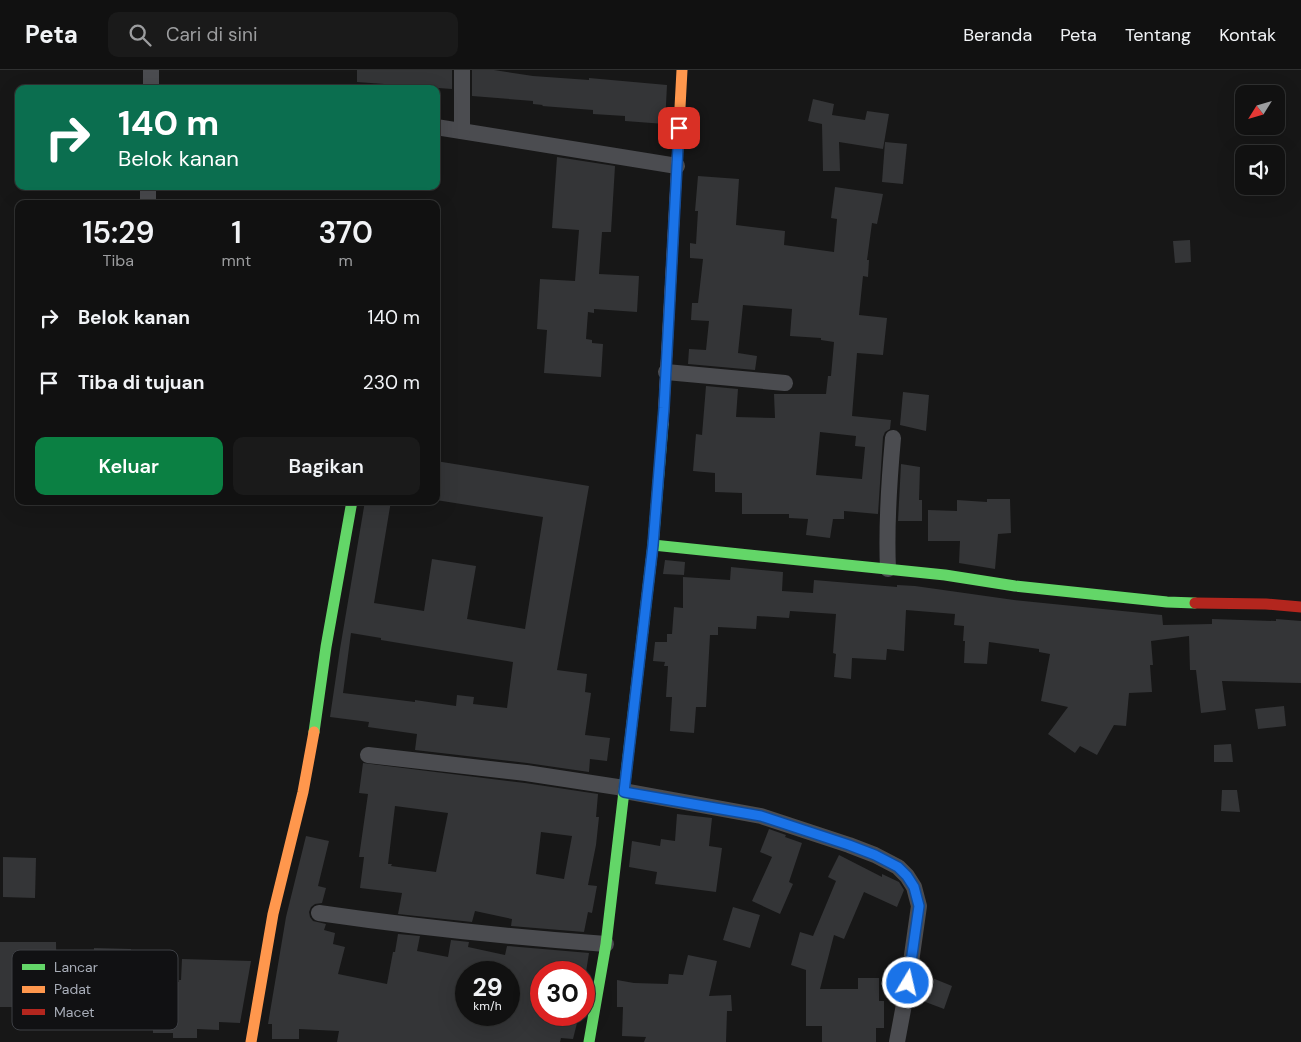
<!DOCTYPE html>
<html lang="id">
<head>
<meta charset="utf-8">
<style>
  :root { --surface:#111; --page:#1a1a1a; --text:#f1f3f6; --muted:#9c9d9f; --line:#303131; --accent:#0b8043 }
  body { margin:0; font-family:"DM Sans",sans-serif; background:var(--page); color:var(--text); height:100vh; display:flex; flex-direction:column; font-size:19px; white-space:nowrap }
  * { box-sizing:border-box; margin:0 }
  p { font-size:16px; color:var(--muted) }
  .icon { flex:none; width:28px; height:28px; fill:none; stroke:currentColor; stroke-width:2; stroke-linecap:round; stroke-linejoin:round }
  .map { position:relative; flex:1; overflow:hidden }
  .sheet { position:absolute; left:15px; top:130px; width:425px; height:305px; display:flex; flex-direction:column; background:var(--surface); border-radius:10px; box-shadow:0 5px 20px #0002,0 0 0 1px var(--line) }
  .sheet>* { flex:none }
  .top-card { position:absolute; left:15px; top:15px; width:425px; height:105px; border-radius:10px; box-shadow:0 5px 20px #0002,0 0 0 1px var(--line); background:#0b6e4f; color:#fff; overflow:hidden }
  .needle { width:32px; rotate:233deg }
  .controls { position:absolute; left:1235px; top:15px; display:grid; gap:10px }
  .controls a { display:grid; place-items:center; width:50px; height:50px; border-radius:10px; background:var(--surface); box-shadow:0 5px 20px #0002,0 0 0 1px var(--line); font-size:25px }
  .speed { position:absolute; left:455px; top:891px; display:flex; gap:10px; font-size:25px; font-weight:700; text-align:center }
  .speed>* { display:grid; place-content:center; width:65px; height:65px; border-radius:50%; background:var(--surface); box-shadow:0 5px 20px #0002,0 0 0 1px var(--line); line-height:1 }
  .speed small { font-size:12px; font-weight:400 }
  .speed .limit { border:8px solid #d22; background:#fff; color:#111 }
  .pin { position:absolute; display:grid; place-items:center; width:42px; height:42px; color:#fff; margin:-21px; border-radius:10px; box-shadow:0 2px 8px #0006 }
  .me { position:absolute; width:55px; margin:-28px; rotate:9deg; stroke-linejoin:round; filter:drop-shadow(0 0 4px #0008) }
  .turn { display:flex; align-items:center; gap:18px; height:105px; padding:0 20px; font-size:22px }
  .turn .icon { width:65px; height:65px; stroke-width:2.5 }
  .turn b { display:block; font-size:35px; line-height:42px }
  .eta { display:flex; justify-content:space-evenly; align-items:center; height:85px; text-align:center }
  .eta b { font-size:30px; font-weight:600; line-height:35px }
  .action { display:flex; gap:10px; margin-top:auto; padding:10px 20px }
  .action a { flex:1; height:58px; border-radius:10px; background:var(--accent); color:#fff; font-size:20px; font-weight:600; line-height:58px; text-align:center }
  .action a+a { background:var(--page); color:var(--text) }
  ul { padding:0; list-style:none }
  li { display:flex; align-items:center; gap:15px; height:65px; padding:0 20px }
  li div { flex:1 }
  li b { display:block; font-size:19px }
  li em { font-style:normal }
  header { display:flex; align-items:center; gap:30px; box-sizing:border-box; height:70px; padding:0 25px; background:var(--surface); border-bottom:1px solid var(--line) }
  header strong { font-size:24px }
  nav { display:flex; gap:28px; margin-inline-start:auto; font-size:18px }
  .search { width:350px; height:45px; background:var(--page); display:flex; align-items:center; gap:12px; box-sizing:border-box; padding:0 18px; border-radius:10px; color:var(--muted); font-size:19px }
  .map>svg:first-child { display:block }
</style>
</head>
<body>
<header>
<strong>Peta</strong>
<div class="search"><svg class="icon" aria-label="search" viewBox="0 0 24 24"><circle cx="10" cy="10" r="6"/><path d="M15 15l6 6"/></svg>Cari di sini</div>
<nav><a>Beranda</a><a>Peta</a><a>Tentang</a><a>Kontak</a></nav>
</header>
<div class="map">
<svg width="1301" height="972" viewBox="0 0 1301 972">
  <rect width="100%" height="100%" fill="#171717"/>
  <g fill="#343537" fill-rule="evenodd">
    <path d="M 357,0 L 452,0 L 452,19 L 357,12 Z"/>
    <path d="M 472,0 L 494,0 L 533,6 L 589,10 L 589,8 L 667,15 L 665,54 L 625,51 L 625,46 L 593,44 L 593,40 L 542,36 L 543,35 L 533,34 L 533,31 L 472,26 Z"/>
    <path d="M 813,29 L 834,34 L 832,45 L 865,50 L 867,41 L 889,44 L 883,79 L 839,72 L 840,101 L 823,101 L 822,54 L 808,51 Z"/>
    <path d="M 885,72 L 907,74 L 903,114 L 882,112 Z"/>
    <path d="M 557,87 L 615,96 L 611,162 L 602,162 L 599,204 L 639,206 L 637,242 L 594,239 L 594,243 L 588,242 L 586,269 L 592,270 L 592,273 L 603,274 L 601,307 L 544,303 L 547,260 L 537,259 L 540,209 L 575,211 L 579,160 L 552,158 Z"/>
    <path d="M 698,106 L 739,109 L 736,155 L 785,161 L 784,175 L 834,182 L 837,149 L 831,148 L 835,117 L 883,124 L 877,154 L 872,153 L 867,190 L 869,190 L 868,207 L 863,206 L 859,245 L 887,248 L 883,285 L 857,283 L 852,346 L 891,350 L 890,359 L 885,362 L 883,367 L 878,444 L 844,441 L 844,449 L 833,449 L 830,468 L 806,465 L 808,449 L 789,448 L 789,444 L 742,444 L 742,423 L 715,422 L 715,403 L 693,401 L 696,364 L 702,365 L 706,316 L 738,319 L 736,347 L 775,348 L 774,324 L 826,324 L 828,306 L 831,306 L 834,272 L 821,270 L 821,268 L 790,266 L 792,239 L 743,235 L 738,283 L 757,286 L 755,300 L 688,294 L 689,279 L 706,280 L 709,251 L 691,250 L 692,233 L 698,233 L 703,189 L 690,188 L 690,173 L 696,174 L 698,141 L 695,141 ZM 820,362 L 856,366 L 855,376 L 865,377 L 862,409 L 816,405 Z"/>
    <path d="M 1190,170 L 1191,192 L 1175,193 L 1173,171 Z"/>
    <path d="M 903,322 L 929,325 L 926,361 L 900,355 Z"/>
    <path d="M 436,391 L 589,416 L 557,600 L 587,604 L 585,622 L 591,623 L 585,665 L 610,668 L 607,691 L 590,689 L 589,702 L 527,693 L 415,680 L 417,664 L 368,657 L 369,652 L 330,647 L 340,579 L 365,431 L 391,431 L 374,533 L 424,541 L 432,489 L 476,496 L 467,549 L 525,559 L 543,447 L 436,430 ZM 351,563 L 381,568 L 381,570 L 513,592 L 507,638 L 473,634 L 474,627 L 457,625 L 456,636 L 415,630 L 415,632 L 343,623 Z"/>
    <path d="M 901,394 L 920,397 L 919,430 L 922,430 L 922,451 L 898,451 Z"/>
    <path d="M 987,429 L 1010,429 L 1011,463 L 998,464 L 995,499 L 959,493 L 960,471 L 928,471 L 928,440 L 957,441 L 957,430 L 987,432 Z"/>
    <path d="M 665,490 L 685,492 L 684,505 L 663,504 Z"/>
    <path d="M 731,497 L 783,502 L 782,521 L 813,523 L 814,510 L 897,517 L 897,515 L 915,516 L 1014,530 L 1162,545 L 1163,555 L 1212,554 L 1212,549 L 1276,551 L 1276,549 L 1301,551 L 1301,613 L 1222,611 L 1226,640 L 1201,643 L 1196,600 L 1190,600 L 1189,566 L 1151,571 L 1153,595 L 1150,595 L 1152,622 L 1129,623 L 1126,656 L 1114,655 L 1097,685 L 1080,676 L 1075,683 L 1048,664 L 1068,637 L 1041,631 L 1050,584 L 1039,582 L 1039,579 L 989,572 L 987,594 L 964,593 L 965,571 L 963,571 L 964,556 L 954,555 L 955,544 L 906,540 L 904,581 L 887,579 L 886,590 L 852,588 L 851,609 L 834,607 L 836,584 L 833,583 L 836,544 L 790,541 L 789,548 L 757,546 L 756,559 L 718,557 L 718,565 L 710,565 L 706,637 L 696,637 L 694,663 L 670,661 L 672,627 L 666,627 L 668,596 L 664,596 L 665,592 L 653,591 L 655,572 L 667,572 L 667,564 L 672,564 L 674,537 L 683,538 L 683,507 L 730,510 Z"/>
    <path d="M 1284,636 L 1286,656 L 1258,659 L 1255,639 Z"/>
    <path d="M 1231,674 L 1233,692 L 1214,692 L 1214,675 Z"/>
    <path d="M 363,693 L 525,713 L 598,724 L 596,747 L 599,747 L 596,775 L 588,815 L 597,816 L 592,843 L 588,842 L 584,862 L 511,856 L 512,849 L 475,841 L 472,852 L 398,844 L 402,823 L 360,818 L 364,787 L 359,787 L 368,724 L 359,723 ZM 395,736 L 448,743 L 436,802 L 391,796 L 392,794 L 388,794 ZM 541,762 L 572,766 L 564,809 L 536,804 Z"/>
    <path d="M 1222,720 L 1237,720 L 1240,742 L 1221,741 Z"/>
    <path d="M 677,744 L 712,748 L 709,776 L 722,778 L 716,822 L 655,814 L 657,802 L 629,797 L 632,771 L 660,776 L 661,769 L 675,771 Z"/>
    <path d="M 769,759 L 786,765 L 785,767 L 802,773 L 789,812 L 793,814 L 780,844 L 752,831 L 772,787 L 760,782 Z"/>
    <path d="M 306,766 L 329,771 L 318,816 L 326,818 L 322,833 L 315,834 L 311,837 L 309,842 L 310,847 L 313,851 L 326,854 L 324,860 L 335,863 L 333,874 L 345,877 L 338,904 L 387,914 L 393,882 L 395,882 L 398,864 L 420,866 L 417,881 L 448,887 L 451,870 L 469,872 L 468,877 L 505,885 L 507,876 L 589,883 L 586,902 L 541,902 L 541,945 L 579,945 L 573,969 L 561,968 L 560,972 L 337,972 L 339,961 L 299,959 L 299,969 L 272,969 L 272,954 L 268,954 L 286,847 ZM 466,902 L 509,902 L 509,945 L 466,945 Z"/>
    <path d="M 839,785 L 882,807 L 882,804 L 899,812 L 904,820 L 897,837 L 864,822 L 844,869 L 834,865 L 820,919 L 858,919 L 858,908 L 879,908 L 879,931 L 884,931 L 884,958 L 876,958 L 876,972 L 822,972 L 822,956 L 806,956 L 806,900 L 791,895 L 800,862 L 813,866 L 836,811 L 828,807 Z"/>
    <path d="M 3,787 L 36,788 L 35,828 L 3,827 Z"/>
    <path d="M 733,837 L 760,845 L 750,878 L 723,870 Z"/>
    <path d="M 0,872 L 56,872 L 57,927 L 33,927 L 32,934 L 15,934 L 15,937 L 0,937 Z"/>
    <path d="M 94,878 L 131,879 L 131,912 L 179,912 L 179,910 L 181,910 L 182,889 L 251,891 L 240,953 L 219,952 L 219,960 L 197,959 L 197,968 L 173,968 L 173,963 L 153,963 L 153,960 L 126,960 L 126,938 L 91,938 Z"/>
    <path d="M 688,885 L 717,891 L 709,926 L 731,925 L 732,941 L 727,941 L 726,972 L 644,972 L 646,967 L 622,966 L 623,937 L 617,937 L 617,910 L 634,913 L 668,914 L 669,904 L 683,905 Z"/>
    <path d="M 920,903 L 952,916 L 944,939 L 915,928 Z"/>
  </g>
  <g fill="none" stroke-linecap="round" stroke-linejoin="round">
    <g stroke="#4b4c50" stroke-width="16">
      <path d="M 151,19 L 151,0"/>
      <path d="M 436,57 L 677,96"/>
      <path d="M 462,61 L 462,0"/>
      <path d="M 148,134 L 148,116"/>
      <path d="M 666,302 L 785,313"/>
      <path d="M 888,499 C 886,455 889,412 893,368"/>
      <path d="M 368,685 L 526,703 L 624,718"/>
      <path d="M 624,721 L 761,746 L 849,775 L 875,785 L 898,797 L 907,806 L 914,817 L 919,836 L 908,913 L 897,972"/>
      <path d="M 319,843 C 415,857 510,867 606,874"/>
    </g>
    <g stroke="#63d668" stroke-width="11">
      <path d="M 653,475 L 945,505 L 1015,516 L 1167,532 L 1195,533"/>
      <path d="M 314,662 L 326,577 L 352,431"/>
      <path d="M 589,972 L 606,874 L 653,475 L 663,354"/>
    </g>
    <g stroke="#ff974d" stroke-width="11">
      <path d="M 663,354 L 682,0"/>
      <path d="M 251,972 L 273,844 L 303,722 L 314,662"/>
    </g>
    <path stroke="#b3261e" stroke-width="11" d="M 1195,533 L 1266,534 L 1301,537"/>
  </g>
  <g fill="none" stroke-linecap="round" stroke-linejoin="round">
    <g stroke="#114b97" stroke-width="12">
      <path id="route" d="M 679,58 L 664,338 L 653,475 L 624,722 L 761,746 L 849,775 L 875,785 L 898,797 L 907,806 L 914,817 L 919,836 L 908,913"/>
    </g>
    <use href="#route" stroke="#1a73e8" stroke-width="9"/>
  </g>
  <rect x="12" y="880" width="166" height="80" rx="8" fill="#111113" stroke="#3e4045" stroke-width="1"/>
  <rect x="22" y="894" width="23" height="6" fill="#63d668"/>
  <rect x="22" y="916" width="23" height="7" fill="#ff974d"/>
  <rect x="22" y="939" width="23" height="6" fill="#b3261e"/>
  <g font-size="14" fill="#a8adb8">
    <text x="54" y="902">Lancar</text>
    <text x="54" y="924">Padat</text>
    <text x="54" y="947">Macet</text>
  </g>
</svg>
<div class="controls">
<a><svg class="needle" viewBox="-14 -14 28 28"><path d="M0-13l5 13h-10z" fill="#e53935"/><path d="M0 13l5-13h-10z" fill="#9c9d9f"/></svg></a>
<a><svg class="icon" aria-label="sound" viewBox="0 0 24 24"><path d="M4 9h4l5-4v14l-5-4H4zM17 9q2 3 0 6"/></svg></a>
</div>
<div class="speed"><div>29<small>km/h</small></div><div class="limit">30</div></div>
<div class="pin" style="left:679px;top:58px;background:#d93025"><svg class="icon" aria-label="arrive" viewBox="0 0 24 24"><path d="M6 21V4h12l-3 4 3 4H6"/></svg></div>
<svg class="me" style="left:908px;top:913px" viewBox="-20 -20 40 40"><circle r="17" fill="#1a73e8" stroke="#fff" stroke-width="3"/><path d="M0-11L8 9 0 5-8 9z" fill="#fff"/></svg>
<div class="top-card">
<div class="turn"><svg class="icon" aria-label="right" viewBox="0 0 24 24"><path d="M7 20v-9h11M14 6l5 5-5 5"/></svg><div><b>140 m</b>Belok kanan</div></div>
</div>
<section class="sheet">
<div class="eta">
<div><b>15:29</b><p>Tiba</p></div>
<div><b>1</b><p>mnt</p></div>
<div><b>370</b><p>m</p></div>
</div>
<ul>
<li><svg class="icon" aria-label="right" viewBox="0 0 24 24"><path d="M7 20v-9h11M14 6l5 5-5 5"/></svg><div><b>Belok kanan</b></div><em>140 m</em></li>
<li><svg class="icon" aria-label="arrive" viewBox="0 0 24 24"><path d="M6 21V4h12l-3 4 3 4H6"/></svg><div><b>Tiba di tujuan</b></div><em>230 m</em></li>
</ul>
<div class="action"><a>Keluar</a><a>Bagikan</a></div>
</section>
</div>
</body>
</html>
